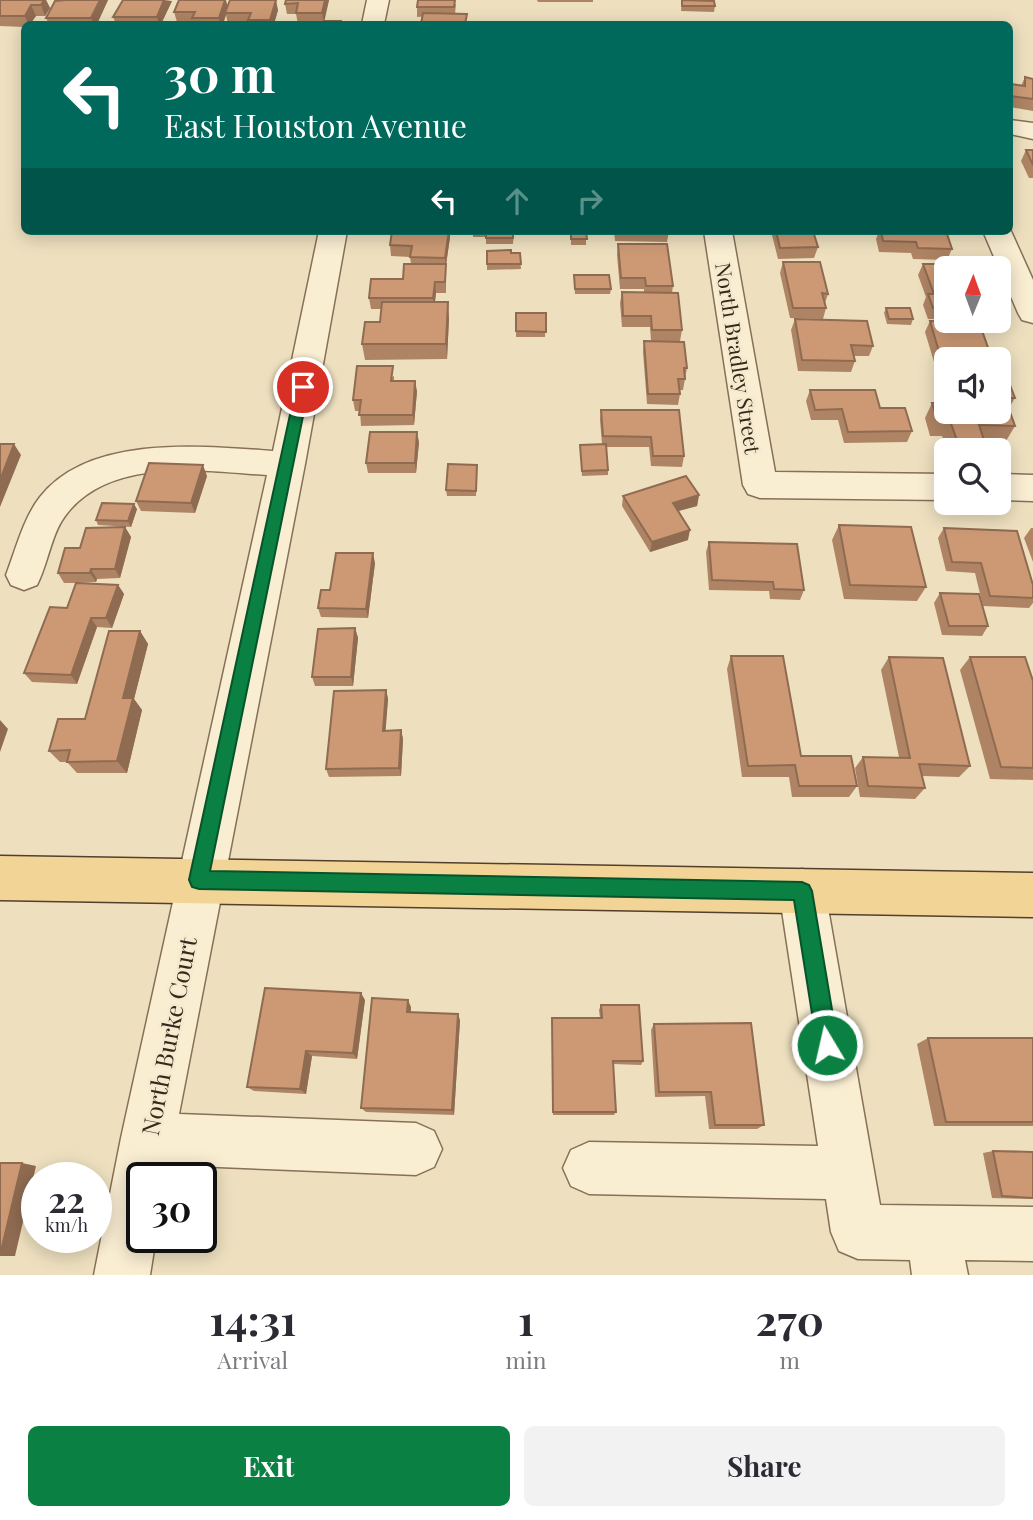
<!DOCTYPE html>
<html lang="en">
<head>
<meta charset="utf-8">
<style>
  :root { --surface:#fff; --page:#f2f2f3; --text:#2b2b33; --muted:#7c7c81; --accent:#0b8043 }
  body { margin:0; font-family:"Playfair Display",serif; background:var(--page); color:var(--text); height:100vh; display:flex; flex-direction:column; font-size:26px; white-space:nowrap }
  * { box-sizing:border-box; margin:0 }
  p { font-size:23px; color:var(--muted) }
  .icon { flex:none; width:38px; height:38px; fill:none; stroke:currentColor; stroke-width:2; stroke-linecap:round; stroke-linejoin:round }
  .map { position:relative; height:1275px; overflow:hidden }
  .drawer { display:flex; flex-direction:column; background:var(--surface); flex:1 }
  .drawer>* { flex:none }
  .guide { position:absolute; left:21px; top:21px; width:992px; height:214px; border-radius:10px; box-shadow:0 4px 18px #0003; background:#00695c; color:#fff; overflow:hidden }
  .needle { width:46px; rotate:1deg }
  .fabs { position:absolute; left:934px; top:256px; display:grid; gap:14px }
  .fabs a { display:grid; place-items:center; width:77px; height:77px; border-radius:10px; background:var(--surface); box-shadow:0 4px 18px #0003; font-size:35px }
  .speed { position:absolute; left:21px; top:1162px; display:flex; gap:14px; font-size:35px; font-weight:700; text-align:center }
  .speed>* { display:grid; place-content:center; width:91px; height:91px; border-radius:50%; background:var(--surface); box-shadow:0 4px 18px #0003; line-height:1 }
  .speed small { font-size:18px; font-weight:400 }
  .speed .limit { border:4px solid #111; border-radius:10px; background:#fff; color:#111 }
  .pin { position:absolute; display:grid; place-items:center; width:60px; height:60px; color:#fff; margin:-30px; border:4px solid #fff; border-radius:50%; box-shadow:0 2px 7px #0007 }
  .me { position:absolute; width:77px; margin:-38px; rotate:351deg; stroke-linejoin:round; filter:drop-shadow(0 0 5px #0008) }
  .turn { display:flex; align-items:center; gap:24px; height:147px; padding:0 28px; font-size:32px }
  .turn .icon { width:91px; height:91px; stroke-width:2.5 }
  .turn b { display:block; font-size:49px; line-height:60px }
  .lanes { display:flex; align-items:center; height:66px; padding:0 28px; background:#0003; justify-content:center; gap:35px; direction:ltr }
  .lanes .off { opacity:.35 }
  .eta { display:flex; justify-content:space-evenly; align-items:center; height:119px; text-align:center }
  .eta b { font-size:42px; font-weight:700; line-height:49px }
  .primary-button { display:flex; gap:14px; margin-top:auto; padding:14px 28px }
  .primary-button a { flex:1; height:80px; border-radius:10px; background:var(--accent); color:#fff; font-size:28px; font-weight:700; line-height:80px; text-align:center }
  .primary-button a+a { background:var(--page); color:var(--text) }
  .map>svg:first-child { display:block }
</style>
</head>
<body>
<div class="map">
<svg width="1033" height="1275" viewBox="0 0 1033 1275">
  <rect width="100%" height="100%" fill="#eee0bf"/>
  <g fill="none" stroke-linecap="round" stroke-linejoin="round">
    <g stroke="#867057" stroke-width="3">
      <g id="minor">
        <path d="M 367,0 L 389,0 L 384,24 L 362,24 Z"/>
        <path d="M 1010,120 L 1033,123 L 1033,139 L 1010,134 Z"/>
        <path d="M 1010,229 L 1033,280 L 1033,323 L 1022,320 L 1018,313 L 983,231 Z"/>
        <path d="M 319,231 L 347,231 L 305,464 L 179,1114 L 416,1123 L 434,1131 L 442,1149 L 434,1167 L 416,1175 L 169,1165 L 167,1178 L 142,1178 L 142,1237 L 156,1237 L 150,1275 L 94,1275 L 121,1138 L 267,475 C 204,471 109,456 65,516 C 51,535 48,564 37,585 L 24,590 L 11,585 L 6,575 C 16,549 23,519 40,497 C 89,434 202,446 273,451 Z"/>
        <path d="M 704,231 L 732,231 L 775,472 L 947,474 L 947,500 L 760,498 L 748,494 L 743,485 Z"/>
        <path d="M 999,474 L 1033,475 L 1033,501 L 999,500 Z"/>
        <path d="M 802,869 L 818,875 L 825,891 L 880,1205 L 1033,1207 L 1033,1261 L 965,1260 L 968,1275 L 912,1275 L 910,1260 L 858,1259 L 839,1251 L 831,1232 L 826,1199 L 589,1194 L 571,1186 L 563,1168 L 571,1150 L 589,1142 L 818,1146 L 779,891 L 786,875 Z"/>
      </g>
    </g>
    <g stroke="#543e2c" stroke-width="3">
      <path id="major" d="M 0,856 L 1033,873 L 1033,917 L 0,900 Z"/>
    </g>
    <use href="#minor" fill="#f9edd2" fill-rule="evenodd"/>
    <use href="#major" fill="#f2d596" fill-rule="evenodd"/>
  </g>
  <g fill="#af8464">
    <path d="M 0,0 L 46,0 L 50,8 L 45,16 L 36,16 L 30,24 L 24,24 L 24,27 L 0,26 Z"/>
    <path d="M 66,0 L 108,0 L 97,24 L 49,24 L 46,18 Z"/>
    <path d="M 329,0 L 323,23 L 298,24 L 296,14 L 287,14 L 285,4 Z"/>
    <path d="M 537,0 L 593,0 L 593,2 L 538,2 Z"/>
    <path d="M 682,0 L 715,6 L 714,12 L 681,11 Z"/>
    <path d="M 172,1 L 161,24 L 116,24 L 113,17 Z"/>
    <path d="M 456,4 L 455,14 L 417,17 L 417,7 Z"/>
    <path d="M 227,7 L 278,10 L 274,24 L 228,24 L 226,15 L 223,24 L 194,24 L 193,22 L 177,22 L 174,12 Z"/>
    <path d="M 1025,77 L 1033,79 L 1033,111 L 1010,107 L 1010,84 L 1021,86 Z"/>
    <path d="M 1026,150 L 1033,150 L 1033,178 L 1029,178 L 1021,161 Z"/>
    <path d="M 473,231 L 514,231 L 513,244 L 486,244 L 486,237 L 473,237 Z"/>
    <rect x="571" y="231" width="15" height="14"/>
    <path d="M 614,231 L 669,231 L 667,242 L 615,241 Z"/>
    <path d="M 771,231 L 813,231 L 818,247 L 814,258 L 778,259 Z"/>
    <path d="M 879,231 L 946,231 L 952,249 L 947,260 L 913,259 L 911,253 L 879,252 L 876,239 Z"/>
    <path d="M 450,237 L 446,265 L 446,293 L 436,293 L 435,302 L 449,318 L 447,359 L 365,360 L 362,344 L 380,322 L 381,309 L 371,309 L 369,298 L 403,279 L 411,264 L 410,257 L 391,256 L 390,245 Z"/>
    <path d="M 618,244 L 673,286 L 672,293 L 682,330 L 680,341 L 651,341 L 650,327 L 622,327 L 620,303 L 622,292 L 644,293 L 644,289 L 620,289 L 617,255 Z"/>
    <path d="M 487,251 L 520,253 L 521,269 L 487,270 Z"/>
    <path d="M 783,262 L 828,294 L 825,303 L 826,308 L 823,319 L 790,318 L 780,273 Z"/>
    <path d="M 923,264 L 947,268 L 947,319 L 928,319 L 923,305 L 926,297 L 918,275 Z"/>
    <path d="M 574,275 L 611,289 L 610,294 L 575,294 Z"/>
    <path d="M 886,308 L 913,319 L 911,325 L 887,324 L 884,313 Z"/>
    <path d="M 516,313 L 546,313 L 545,337 L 516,337 Z"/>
    <path d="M 795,319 L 873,346 L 869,356 L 854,356 L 855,361 L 851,372 L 798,371 L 791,330 Z"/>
    <path d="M 930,321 L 947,359 L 947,383 L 940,382 L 925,332 Z"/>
    <path d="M 644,341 L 687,368 L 683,390 L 679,390 L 680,394 L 678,405 L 647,404 L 643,352 Z"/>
    <path d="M 394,376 L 394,381 L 417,391 L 414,425 L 361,426 L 360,411 L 355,411 L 353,400 Z"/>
    <path d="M 999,380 L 1015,398 L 1009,408 L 1015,426 L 1006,441 L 984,441 L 985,443 L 981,450 L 947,450 L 942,436 L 930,436 L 925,418 L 932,403 L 943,403 L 941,395 L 947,383 L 947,411 Z"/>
    <path d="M 810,390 L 880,408 L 912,431 L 907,442 L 844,443 L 838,420 L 811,420 L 806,401 Z"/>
    <path d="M 601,410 L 679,410 L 684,456 L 682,467 L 651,466 L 649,447 L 606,447 L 608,470 L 608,475 L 582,476 L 580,445 L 602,444 L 600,420 Z"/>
    <path d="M 419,442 L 416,473 L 368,473 L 366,463 Z"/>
    <path d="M 477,470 L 476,496 L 447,496 L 446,490 Z"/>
    <path d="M 207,476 L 195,513 L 141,511 L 136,501 Z"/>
    <path d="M 699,495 L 697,506 L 678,511 L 688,540 L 650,552 L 622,506 L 623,496 Z"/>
    <path d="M 137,509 L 131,527 L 98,525 L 96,520 Z"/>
    <path d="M 839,525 L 926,587 L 917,601 L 844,599 L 832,540 Z"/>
    <path d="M 125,527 L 131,537 L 120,578 L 97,579 L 96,582 L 76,583 L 118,585 L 124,594 L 112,628 L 97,627 L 77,684 L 32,682 L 24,673 L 67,608 L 76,583 L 64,583 L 58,573 L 80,548 Z"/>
    <path d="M 944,528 L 1033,585 L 1033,603 L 1029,608 L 983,606 L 975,573 L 946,571 L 938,538 Z"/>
    <path d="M 1031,528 L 1033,528 L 1033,562 L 1024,538 Z"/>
    <path d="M 709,542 L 804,590 L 800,600 L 770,599 L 769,591 L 709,590 L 706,552 Z"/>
    <path d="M 375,563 L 368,618 L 321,617 L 318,608 L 330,590 Z"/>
    <path d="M 940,593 L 988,626 L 982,636 L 942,635 L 934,603 Z"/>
    <path d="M 355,628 L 358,638 L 353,686 L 315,686 L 312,677 Z"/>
    <path d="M 140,631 L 148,644 L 134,699 L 142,710 L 127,773 L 77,773 L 67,762 L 60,762 L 49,751 L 85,719 Z"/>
    <path d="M 731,656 L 801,756 L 857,786 L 849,797 L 792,797 L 789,777 L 742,777 L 727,669 Z"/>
    <path d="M 889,657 L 970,766 L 959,777 L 922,776 L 925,788 L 915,799 L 860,797 L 855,768 L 863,757 L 899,757 L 881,670 Z"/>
    <path d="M 970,657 L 1033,681 L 1033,780 L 990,779 L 960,670 Z"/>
    <path d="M 386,690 L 388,699 L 385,731 L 401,730 L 403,739 L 401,776 L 329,777 L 326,769 Z"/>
    <path d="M 365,1000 L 357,1059 L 312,1056 L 306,1094 L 254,1091 L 247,1087 Z"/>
    <path d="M 601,1005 L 643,1061 L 641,1065 L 613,1064 L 616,1112 L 614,1115 L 553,1115 L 552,1018 L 600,1018 L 599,1010 Z"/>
    <path d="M 411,1007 L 411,1012 L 460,1020 L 454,1115 L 366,1112 L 361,1108 Z"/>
    <path d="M 654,1024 L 764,1125 L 757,1129 L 709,1129 L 705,1096 L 655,1097 L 651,1030 Z"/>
    <path d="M 928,1038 L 1033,1038 L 1033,1126 L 934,1126 L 917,1044 Z"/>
    <path d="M 993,1151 L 1033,1152 L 1033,1199 L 992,1198 L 983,1153 Z"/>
  </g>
  <g fill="#8f6b51">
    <path d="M 44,0 L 46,0 L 50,8 L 45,16 L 41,5 Z"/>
    <path d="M 100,0 L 108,0 L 97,24 L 94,24 L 91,18 Z"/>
    <path d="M 164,0 L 172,1 L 161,24 L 159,24 L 157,17 Z"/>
    <path d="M 225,0 L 226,0 L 228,8 L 223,24 L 220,24 L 219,18 Z"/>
    <path d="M 276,0 L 278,10 L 274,24 L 271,24 L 270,20 Z"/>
    <path d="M 325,0 L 329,0 L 324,23 L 322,13 Z"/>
    <path d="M 31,5 L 36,16 L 30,24 L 28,24 L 25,16 Z"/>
    <path d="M 449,231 L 450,231 L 450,237 L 446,265 L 446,293 L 445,258 Z"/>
    <path d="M 435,282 L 436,293 L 434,309 L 433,298 Z"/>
    <path d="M 448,302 L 449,318 L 447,359 L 446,344 Z"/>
    <path d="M 415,381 L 417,391 L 414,425 L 413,415 Z"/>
    <path d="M 417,432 L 419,442 L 416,473 L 415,463 Z"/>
    <path d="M 14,444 L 21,455 L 0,507 L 0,480 Z"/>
    <path d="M 203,465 L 207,476 L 195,513 L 191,503 Z"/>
    <path d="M 699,495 L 697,506 L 671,513 L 673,503 Z"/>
    <path d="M 134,504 L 137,509 L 131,527 L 128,521 Z"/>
    <path d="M 125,527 L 131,537 L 120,578 L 115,569 Z"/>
    <path d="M 690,530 L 688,540 L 650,552 L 652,542 Z"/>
    <path d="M 373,553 L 375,563 L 368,618 L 366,609 Z"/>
    <path d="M 91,569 L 97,579 L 96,582 L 90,573 Z"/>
    <path d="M 118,585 L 124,594 L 112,628 L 106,618 Z"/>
    <path d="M 91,618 L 97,627 L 77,684 L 71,675 Z"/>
    <path d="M 355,628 L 358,638 L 353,686 L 351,677 Z"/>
    <path d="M 140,631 L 148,644 L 134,699 L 142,710 L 127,773 L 117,761 L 123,698 Z"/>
    <path d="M 386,690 L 388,699 L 385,739 L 383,731 Z"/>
    <path d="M 0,720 L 8,729 L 0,752 Z"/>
    <path d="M 401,730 L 403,739 L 401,776 L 399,768 Z"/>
    <path d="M 361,993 L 365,1000 L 357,1059 L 353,1053 Z"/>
    <path d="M 408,1000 L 411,1007 L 410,1019 L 407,1012 Z"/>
    <path d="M 458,1014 L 460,1020 L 454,1115 L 452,1110 Z"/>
    <path d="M 306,1051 L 312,1056 L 306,1094 L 300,1089 Z"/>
    <path d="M 22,1163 L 36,1166 L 15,1256 L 0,1256 Z"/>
  </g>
  <g fill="#cc9974" stroke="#8f6b51" stroke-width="2">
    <path d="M 0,0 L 44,0 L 41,5 L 31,5 L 25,16 L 0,16 Z"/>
    <path d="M 66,0 L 100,0 L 91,18 L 46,18 L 55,1 Z"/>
    <path d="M 123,0 L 164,0 L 157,17 L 113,17 Z"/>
    <path d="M 179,0 L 225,0 L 219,18 L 192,18 L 195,12 L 174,12 Z"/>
    <path d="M 230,0 L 276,0 L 270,20 L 248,20 L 251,13 L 225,13 Z"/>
    <path d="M 286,0 L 325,0 L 322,13 L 296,13 L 298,3 L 285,4 Z"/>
    <path d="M 418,0 L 455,0 L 454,7 L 417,7 Z"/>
    <path d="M 682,0 L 714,1 L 715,6 L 682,6 Z"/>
    <path d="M 423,13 L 467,14 L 465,24 L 421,24 Z"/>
    <path d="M 324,21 L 341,21 L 341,24 L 323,24 Z"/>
    <path d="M 1025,77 L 1033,79 L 1033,99 L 1010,96 L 1010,84 L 1025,86 Z"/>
    <path d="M 1026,150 L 1033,150 L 1033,165 Z"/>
    <path d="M 392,231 L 449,231 L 445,258 L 410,257 L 412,246 L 390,245 Z"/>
    <path d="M 473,231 L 513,231 L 513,238 L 486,238 L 486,232 Z"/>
    <path d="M 571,231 L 586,231 L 587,239 L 571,239 Z"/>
    <path d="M 776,231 L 813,231 L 818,247 L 780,248 Z"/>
    <path d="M 881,231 L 946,231 L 952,249 L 918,248 L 916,242 L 883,241 Z"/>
    <path d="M 618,244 L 667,244 L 673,286 L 646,286 L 645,278 L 621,278 Z"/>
    <path d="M 511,250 L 511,253 L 520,253 L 521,264 L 487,264 L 487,251 Z"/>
    <path d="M 783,262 L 820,262 L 828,294 L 822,293 L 826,308 L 793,308 Z"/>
    <path d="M 404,264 L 446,264 L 445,282 L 435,282 L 433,298 L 369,298 L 371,279 L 403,279 Z"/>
    <path d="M 923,264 L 958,264 L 960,268 L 947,268 L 947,308 L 933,308 L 928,294 L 934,294 Z"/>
    <path d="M 574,275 L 609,275 L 611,289 L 575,289 Z"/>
    <path d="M 622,292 L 678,293 L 682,330 L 652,330 L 651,316 L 623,316 Z"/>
    <path d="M 382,302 L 448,302 L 446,344 L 362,344 L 365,322 L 380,322 Z"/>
    <path d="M 886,308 L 910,308 L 913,319 L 889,319 Z"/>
    <path d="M 516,313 L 546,313 L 546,332 L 516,331 Z"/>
    <path d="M 795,319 L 867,321 L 873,346 L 851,345 L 855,361 L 802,360 Z"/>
    <path d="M 930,321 L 979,322 L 992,359 L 947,359 L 947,372 L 945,372 Z"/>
    <path d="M 644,341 L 684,342 L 687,368 L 684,368 L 685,379 L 678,379 L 680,394 L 648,394 Z"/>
    <path d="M 357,366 L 393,366 L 391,381 L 415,381 L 413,415 L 359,415 L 361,400 L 353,400 Z"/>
    <path d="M 999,380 L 1008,380 L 1015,398 L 1005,398 L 1015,426 L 979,425 L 985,443 L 958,443 L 950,421 L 938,421 L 932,403 L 947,403 L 947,411 L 999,411 Z"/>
    <path d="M 810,390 L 875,390 L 880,408 L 905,408 L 912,431 L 848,432 L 842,409 L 815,410 Z"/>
    <path d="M 601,410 L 679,410 L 684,456 L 653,456 L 651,437 L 603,436 Z"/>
    <path d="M 370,432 L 417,432 L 415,463 L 366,463 Z"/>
    <path d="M 0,444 L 14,444 L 0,480 Z"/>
    <path d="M 606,444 L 608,470 L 582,471 L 580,445 Z"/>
    <path d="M 149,463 L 203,465 L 191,503 L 136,501 Z"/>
    <path d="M 448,464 L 477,465 L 476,491 L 446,490 Z"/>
    <path d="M 686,476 L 699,495 L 673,503 L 690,530 L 652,542 L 623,496 Z"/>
    <path d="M 102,503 L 134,504 L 128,521 L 96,520 Z"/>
    <path d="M 839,525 L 911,527 L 926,587 L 850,585 Z"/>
    <path d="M 125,527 L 115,569 L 91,569 L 90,573 L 58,573 L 65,548 L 80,548 L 86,528 Z"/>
    <path d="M 944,528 L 1017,531 L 1033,585 L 1033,598 L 990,596 L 981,563 L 952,562 Z"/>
    <path d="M 709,542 L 797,544 L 804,590 L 774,589 L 773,582 L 712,580 Z"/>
    <path d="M 336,553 L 373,553 L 366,609 L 318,608 L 321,590 L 330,590 Z"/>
    <path d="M 76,583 L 118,585 L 106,618 L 91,618 L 71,675 L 24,673 L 50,607 L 67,608 Z"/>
    <path d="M 940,593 L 979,594 L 988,626 L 949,626 Z"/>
    <path d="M 355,628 L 351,677 L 312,677 L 318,629 Z"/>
    <path d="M 109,631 L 140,631 L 123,698 L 133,698 L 117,761 L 67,762 L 70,750 L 49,751 L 58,719 L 85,719 Z"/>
    <path d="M 731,656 L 783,656 L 801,756 L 851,756 L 857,786 L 799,786 L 795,765 L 748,766 Z"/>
    <path d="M 889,657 L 943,658 L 970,766 L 919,764 L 925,788 L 868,786 L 863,757 L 910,758 Z"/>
    <path d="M 970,657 L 1025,657 L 1033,681 L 1033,768 L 1001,767 Z"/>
    <path d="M 386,690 L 383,731 L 401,730 L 399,768 L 326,769 L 334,691 Z"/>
    <path d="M 265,988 L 361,993 L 353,1053 L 306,1051 L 300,1089 L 247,1087 Z"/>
    <path d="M 372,998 L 408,1000 L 407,1012 L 458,1014 L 452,1110 L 361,1108 Z"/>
    <path d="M 601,1005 L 639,1005 L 643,1061 L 613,1061 L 616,1112 L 553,1112 L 552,1018 L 602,1018 Z"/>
    <path d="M 751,1023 L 764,1125 L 715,1125 L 711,1092 L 659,1092 L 654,1024 Z"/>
    <path d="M 928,1038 L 1033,1038 L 1033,1122 L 946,1122 Z"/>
    <path d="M 993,1151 L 1033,1152 L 1033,1198 L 1002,1196 Z"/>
    <path d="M 0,1163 L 22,1163 L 0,1255 Z"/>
  </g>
  <path fill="#0b8043" stroke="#07532c" stroke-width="2" d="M 303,382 L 309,387 L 210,871 L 802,882 L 809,885 L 812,891 L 838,1045 L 835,1052 L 827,1055 L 820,1052 L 817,1045 L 794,900 L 199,889 L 192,887 L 189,880 L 296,387 Z"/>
  <g text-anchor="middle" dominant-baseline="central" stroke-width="5" stroke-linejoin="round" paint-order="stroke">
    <g font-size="21" fill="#36281c" stroke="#f5eace">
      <text transform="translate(739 358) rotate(81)">North Bradley Street</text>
    </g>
    <g font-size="24" fill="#36281c" stroke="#f5eace">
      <text transform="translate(168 1036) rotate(-79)">North Burke Court</text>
    </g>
  </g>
</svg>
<div class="fabs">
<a><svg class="needle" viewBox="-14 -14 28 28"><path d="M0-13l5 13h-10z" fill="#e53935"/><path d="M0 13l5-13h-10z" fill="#7c7c81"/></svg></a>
<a><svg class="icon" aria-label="sound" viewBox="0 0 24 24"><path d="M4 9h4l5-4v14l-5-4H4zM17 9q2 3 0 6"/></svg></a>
<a><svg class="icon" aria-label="search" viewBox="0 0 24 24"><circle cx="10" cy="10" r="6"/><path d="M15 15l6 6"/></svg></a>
</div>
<div class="speed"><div>22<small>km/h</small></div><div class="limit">30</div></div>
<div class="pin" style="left:303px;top:387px;background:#d93025"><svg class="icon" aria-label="arrive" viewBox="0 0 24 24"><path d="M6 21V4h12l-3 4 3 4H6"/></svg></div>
<svg class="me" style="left:827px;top:1045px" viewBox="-20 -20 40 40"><circle r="17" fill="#0b8043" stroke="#fff" stroke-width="3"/><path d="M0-11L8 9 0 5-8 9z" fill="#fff"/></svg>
<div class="guide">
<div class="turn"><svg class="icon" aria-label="left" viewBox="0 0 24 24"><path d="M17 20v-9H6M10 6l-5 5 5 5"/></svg><div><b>30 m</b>East Houston Avenue</div></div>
<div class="lanes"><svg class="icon" aria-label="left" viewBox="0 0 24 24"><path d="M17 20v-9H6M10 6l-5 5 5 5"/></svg><svg class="icon off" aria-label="ahead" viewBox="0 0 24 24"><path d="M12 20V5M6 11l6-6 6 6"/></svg><svg class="icon off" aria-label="right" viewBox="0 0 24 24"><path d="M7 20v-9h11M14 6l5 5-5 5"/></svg></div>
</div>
</div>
<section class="drawer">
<div class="eta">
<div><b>14:31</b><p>Arrival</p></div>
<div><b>1</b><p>min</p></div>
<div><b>270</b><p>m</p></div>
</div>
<div class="primary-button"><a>Exit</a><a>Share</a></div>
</section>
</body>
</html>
